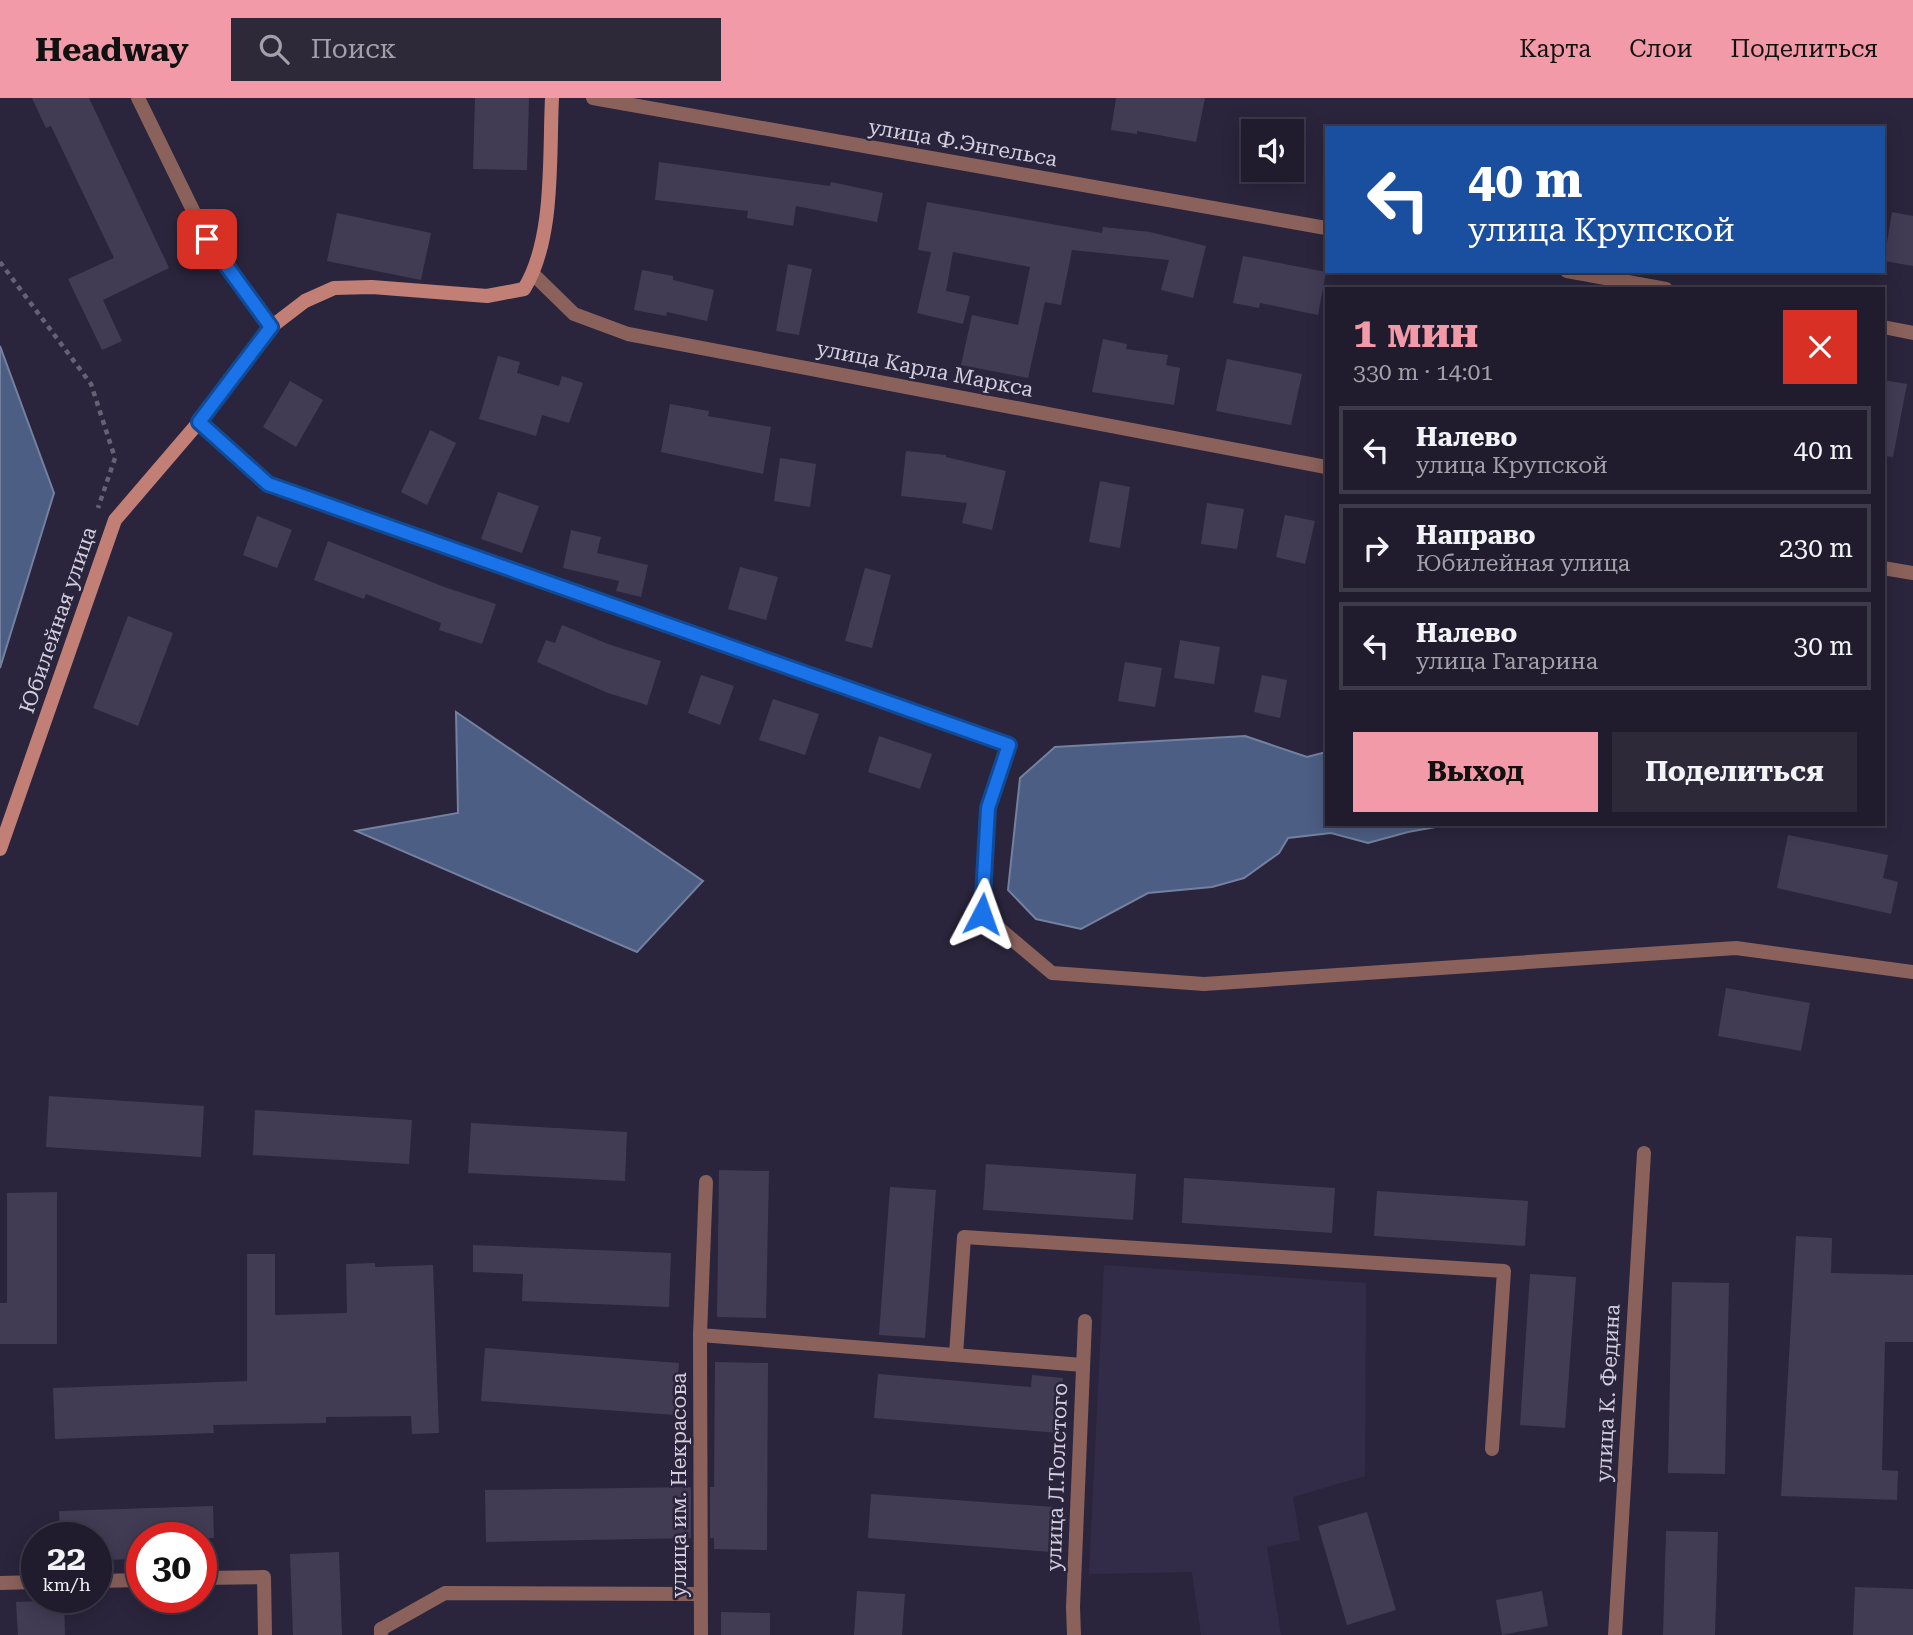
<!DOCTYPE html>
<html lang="ru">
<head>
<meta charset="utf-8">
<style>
  :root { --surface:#201c2d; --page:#2d2939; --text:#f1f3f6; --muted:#a2a1aa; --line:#3d3a49; --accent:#f39aa9 }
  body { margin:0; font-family:"Roboto Serif",serif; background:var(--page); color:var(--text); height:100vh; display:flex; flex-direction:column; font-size:26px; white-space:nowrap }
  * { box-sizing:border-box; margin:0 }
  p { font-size:23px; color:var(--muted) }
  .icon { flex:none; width:38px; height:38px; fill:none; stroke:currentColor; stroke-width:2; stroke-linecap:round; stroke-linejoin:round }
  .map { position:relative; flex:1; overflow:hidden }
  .sheet { position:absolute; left:1325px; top:189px; width:560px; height:539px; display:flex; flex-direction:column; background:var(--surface); border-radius:0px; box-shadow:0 4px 18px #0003,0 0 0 2px var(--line) }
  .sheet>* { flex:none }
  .top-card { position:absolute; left:1325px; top:28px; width:560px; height:147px; border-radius:0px; box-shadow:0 4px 18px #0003,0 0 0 2px var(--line); background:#1a4fa0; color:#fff; overflow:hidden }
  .fabs { position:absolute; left:1241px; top:21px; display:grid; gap:14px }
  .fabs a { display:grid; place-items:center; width:63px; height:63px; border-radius:0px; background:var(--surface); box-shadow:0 4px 18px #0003,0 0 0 2px var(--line); font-size:35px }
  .speed { position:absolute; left:21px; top:1424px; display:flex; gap:14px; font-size:35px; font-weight:700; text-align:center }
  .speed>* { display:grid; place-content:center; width:91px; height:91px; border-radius:50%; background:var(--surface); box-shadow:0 4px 18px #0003,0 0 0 2px var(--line); line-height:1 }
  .speed small { font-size:18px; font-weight:400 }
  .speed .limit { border:10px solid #d22; background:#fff; color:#111 }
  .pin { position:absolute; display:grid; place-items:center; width:60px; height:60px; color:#fff; margin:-30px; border-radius:14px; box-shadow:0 4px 10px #0006 }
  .me { position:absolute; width:77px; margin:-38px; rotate:4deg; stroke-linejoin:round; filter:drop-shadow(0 0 5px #0008) }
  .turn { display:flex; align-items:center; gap:24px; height:147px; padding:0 28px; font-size:32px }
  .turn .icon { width:91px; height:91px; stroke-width:2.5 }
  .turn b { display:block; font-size:49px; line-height:60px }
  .round { display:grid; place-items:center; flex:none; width:74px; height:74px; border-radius:0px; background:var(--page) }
  .overview { display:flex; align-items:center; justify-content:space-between; height:119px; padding:0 28px }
  h1 { font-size:42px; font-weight:700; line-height:52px; color:var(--accent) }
  .button { display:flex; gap:14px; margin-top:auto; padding:14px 28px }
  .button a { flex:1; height:80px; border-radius:0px; background:var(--accent); color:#111; font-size:28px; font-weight:700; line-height:80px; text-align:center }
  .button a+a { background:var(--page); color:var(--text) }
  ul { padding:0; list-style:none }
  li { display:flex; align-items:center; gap:21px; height:88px; margin:0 14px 10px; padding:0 14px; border:4px solid var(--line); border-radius:0px }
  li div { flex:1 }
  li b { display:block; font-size:26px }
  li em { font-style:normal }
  header { display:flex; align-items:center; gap:42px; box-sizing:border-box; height:98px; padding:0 35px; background:var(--accent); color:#111 }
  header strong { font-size:33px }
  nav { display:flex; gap:38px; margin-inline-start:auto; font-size:24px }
  .search { width:490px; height:63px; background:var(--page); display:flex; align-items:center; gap:18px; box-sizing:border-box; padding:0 24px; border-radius:0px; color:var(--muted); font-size:26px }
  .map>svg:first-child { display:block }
</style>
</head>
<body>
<header>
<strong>Headway</strong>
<div class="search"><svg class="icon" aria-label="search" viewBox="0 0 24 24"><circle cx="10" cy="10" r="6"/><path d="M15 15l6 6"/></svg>Поиск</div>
<nav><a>Карта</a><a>Слои</a><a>Поделиться</a></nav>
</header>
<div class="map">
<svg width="1913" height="1537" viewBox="0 0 1913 1537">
  <rect width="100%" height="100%" fill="#2a253c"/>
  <path fill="#332c49" d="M 1104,1167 L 1366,1185 L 1365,1378 L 1293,1399 L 1300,1442 L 1267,1449 L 1281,1537 L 1201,1537 L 1192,1474 L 1089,1476 Z"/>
  <g fill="#4c5e84" stroke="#74809f" stroke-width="2">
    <path d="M 0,248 L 54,395 L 0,570 Z"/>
    <path d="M 456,614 L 703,783 L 637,854 L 356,733 L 458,715 Z"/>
    <path d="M 1245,638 L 1307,659 L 1326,654 L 1326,726 L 1452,726 L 1408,734 L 1368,745 L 1331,735 L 1288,740 L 1279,755 L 1244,780 L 1212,789 L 1148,795 L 1081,831 L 1036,821 L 1008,792 L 1020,680 L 1055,649 Z"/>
  </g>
  <g fill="#413c54">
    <path d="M 32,0 L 89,0 L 169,170 L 103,202 L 122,243 L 102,252 L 68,181 L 114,160 L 51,28 L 46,30 Z"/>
    <path d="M 475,0 L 529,0 L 527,72 L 473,71 Z"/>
    <path d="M 1116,0 L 1205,0 L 1196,44 L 1137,33 L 1137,36 L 1111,32 Z"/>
    <path d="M 659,64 L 830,88 L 831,84 L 883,95 L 877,124 L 796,108 L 793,128 L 747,120 L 748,113 L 655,102 Z"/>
    <path d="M 927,104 L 1102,135 L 1103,129 L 1150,134 L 1206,148 L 1193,200 L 1161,192 L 1169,162 L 1072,152 L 1061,207 L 1045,204 L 1028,280 L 961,267 L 972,217 L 1018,227 L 1030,169 L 953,154 L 946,193 L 970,198 L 963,226 L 917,215 L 931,154 L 918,152 Z"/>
    <path d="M 1892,114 L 1913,118 L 1913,168 L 1884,163 Z"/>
    <path d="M 337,115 L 431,135 L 421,182 L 327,163 Z"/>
    <path d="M 1243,158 L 1326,174 L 1318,217 L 1260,205 L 1259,210 L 1233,205 Z"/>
    <path d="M 788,166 L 812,171 L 799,237 L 776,233 Z"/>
    <path d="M 642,172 L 673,178 L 673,182 L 714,192 L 707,223 L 667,214 L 666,218 L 634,212 Z"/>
    <path d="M 1103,241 L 1127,246 L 1126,251 L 1168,257 L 1166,267 L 1180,270 L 1174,307 L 1092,294 Z"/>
    <path d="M 498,258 L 520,264 L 517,275 L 559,288 L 562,278 L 583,285 L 569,325 L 542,317 L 536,338 L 479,321 Z"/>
    <path d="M 1227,261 L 1302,276 L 1291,327 L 1216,313 Z"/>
    <path d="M 1883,282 L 1907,286 L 1893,359 L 1883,358 Z"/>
    <path d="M 290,283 L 323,302 L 296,349 L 263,329 Z"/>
    <path d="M 670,306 L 709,313 L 708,318 L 771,329 L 763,376 L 661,354 Z"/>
    <path d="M 430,332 L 456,345 L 427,407 L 401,394 Z"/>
    <path d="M 906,353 L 946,357 L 946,359 L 1006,373 L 992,432 L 962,425 L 967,405 L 901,398 Z"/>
    <path d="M 780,360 L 816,366 L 810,409 L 774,403 Z"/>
    <path d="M 1100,383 L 1130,389 L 1120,450 L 1089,444 Z"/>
    <path d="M 498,394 L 539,408 L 522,455 L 481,441 Z"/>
    <path d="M 1207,405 L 1244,411 L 1237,451 L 1201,446 Z"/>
    <path d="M 1285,417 L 1315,423 L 1305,466 L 1276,459 Z"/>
    <path d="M 257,418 L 292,432 L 277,470 L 243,457 Z"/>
    <path d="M 571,432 L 601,439 L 597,455 L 648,467 L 641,499 L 616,493 L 619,483 L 563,470 Z"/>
    <path d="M 328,443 L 447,490 L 496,506 L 482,546 L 439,532 L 441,525 L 366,496 L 364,501 L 314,482 Z"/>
    <path d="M 740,469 L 778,479 L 766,522 L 728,511 Z"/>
    <path d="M 865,470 L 891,477 L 872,550 L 845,543 Z"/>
    <path d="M 128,518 L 173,535 L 138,628 L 93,610 Z"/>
    <path d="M 562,527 L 608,546 L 661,563 L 647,607 L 608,595 L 537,564 L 546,542 L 555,545 Z"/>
    <path d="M 1180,542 L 1220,549 L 1214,586 L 1174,580 Z"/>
    <path d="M 1125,564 L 1162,570 L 1155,609 L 1118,603 Z"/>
    <path d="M 701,577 L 734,588 L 720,627 L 688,615 Z"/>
    <path d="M 1262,577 L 1287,582 L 1280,620 L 1254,614 Z"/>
    <path d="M 773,601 L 819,616 L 805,657 L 759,642 Z"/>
    <path d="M 879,638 L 932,656 L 920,691 L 868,674 Z"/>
    <path d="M 1788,737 L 1888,757 L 1883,780 L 1898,784 L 1891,816 L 1777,790 Z"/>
    <path d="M 1726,890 L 1810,905 L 1801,953 L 1718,938 Z"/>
    <path d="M 49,998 L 204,1008 L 201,1059 L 46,1049 Z"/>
    <path d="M 255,1012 L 412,1022 L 409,1066 L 253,1057 Z"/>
    <path d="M 471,1025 L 627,1034 L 625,1083 L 468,1075 Z"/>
    <path d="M 986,1066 L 1136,1076 L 1133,1122 L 983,1112 Z"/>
    <path d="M 719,1072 L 769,1073 L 766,1220 L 717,1219 Z"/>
    <path d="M 1184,1080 L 1335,1090 L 1332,1135 L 1182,1125 Z"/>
    <path d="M 890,1089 L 936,1092 L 925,1240 L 879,1237 Z"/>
    <path d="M 1377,1093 L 1528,1103 L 1525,1148 L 1374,1138 Z"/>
    <path d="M 57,1094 L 57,1246 L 0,1246 L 0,1205 L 7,1205 L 7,1095 Z"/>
    <path d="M 1796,1138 L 1832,1140 L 1831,1175 L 1913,1177 L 1913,1244 L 1885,1244 L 1882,1372 L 1898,1373 L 1897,1402 L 1781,1398 Z"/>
    <path d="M 473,1147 L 671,1155 L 669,1209 L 522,1203 L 523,1176 L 473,1174 Z"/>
    <path d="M 247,1156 L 275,1156 L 275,1217 L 347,1215 L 346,1166 L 375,1165 L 375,1169 L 433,1167 L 439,1335 L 412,1336 L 411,1318 L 326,1319 L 326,1325 L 213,1327 L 214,1335 L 55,1341 L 53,1290 L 247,1283 Z"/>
    <path d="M 1530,1176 L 1576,1179 L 1565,1330 L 1520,1327 Z"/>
    <path d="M 1672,1184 L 1729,1185 L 1725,1376 L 1668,1375 Z"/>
    <path d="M 485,1250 L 679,1265 L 675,1317 L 481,1303 Z"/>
    <path d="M 715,1264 L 768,1265 L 767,1452 L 714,1451 L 714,1440 L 710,1440 L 710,1389 L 714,1389 Z"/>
    <path d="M 878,1276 L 1031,1289 L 1032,1277 L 1063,1280 L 1058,1335 L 874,1320 Z"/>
    <path d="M 691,1389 L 691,1440 L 486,1444 L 485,1392 Z"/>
    <path d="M 871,1396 L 1054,1409 L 1051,1454 L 868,1440 Z"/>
    <path d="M 213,1408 L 214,1440 L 142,1440 L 142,1461 L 96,1462 L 96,1440 L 60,1440 L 59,1413 Z"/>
    <path d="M 1367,1414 L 1396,1512 L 1347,1527 L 1318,1428 Z"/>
    <path d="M 1666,1433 L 1718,1434 L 1715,1537 L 1663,1537 Z"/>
    <path d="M 339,1454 L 342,1537 L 293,1537 L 290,1456 Z"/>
    <path d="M 1855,1489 L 1913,1491 L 1913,1537 L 1853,1537 Z"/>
    <path d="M 857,1493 L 905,1496 L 902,1537 L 854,1537 Z"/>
    <path d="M 1542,1493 L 1548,1528 L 1502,1537 L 1496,1502 Z"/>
    <path d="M 64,1502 L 65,1537 L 18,1537 L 16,1504 Z"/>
    <path d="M 721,1514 L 770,1515 L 770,1537 L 721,1537 Z"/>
  </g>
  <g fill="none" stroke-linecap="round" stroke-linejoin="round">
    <path stroke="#666276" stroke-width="4.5" stroke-dasharray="5 5" stroke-linecap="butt" d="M 0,164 L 91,286 L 115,360 L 98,410"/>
    <g stroke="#8b615b" stroke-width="14">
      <path d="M 706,1084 L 700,1237 L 1083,1267"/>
      <path d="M 956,1257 L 964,1139 L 1504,1173 L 1492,1351"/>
      <path d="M 201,1480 L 264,1479 L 265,1537"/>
      <path d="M 96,1483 L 142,1482"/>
      <path d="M 0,1485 L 37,1484"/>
      <path d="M 381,1531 L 445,1495 L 700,1496"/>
    </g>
    <g stroke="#8b615b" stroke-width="14">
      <path d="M 138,0 L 207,141 L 271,229"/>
      <path d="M 593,0 L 1326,130"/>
      <path d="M 1567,173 L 1666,191"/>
      <path d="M 533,176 L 574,216 L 628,236 L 1326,369"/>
      <path d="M 1883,229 L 1913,235"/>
      <path d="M 199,324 L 268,386 L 1009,647 L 988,710 L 982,816 L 1052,875 L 1204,886 L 1736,850 L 1913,874"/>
      <path d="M 1883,470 L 1913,475"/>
      <path d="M 700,1237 L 701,1537"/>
      <path d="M 381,1531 L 381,1537"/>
      <path d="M 1074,1537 L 1073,1509 L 1085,1223"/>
      <path d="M 1615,1537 L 1644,1055"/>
    </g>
    <path stroke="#c27f76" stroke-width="14" d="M 0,751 L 115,422 L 199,324 L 271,229 L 305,203 L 334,190 L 372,189 L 487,198 L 524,191 C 555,141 549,58 552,0"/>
  </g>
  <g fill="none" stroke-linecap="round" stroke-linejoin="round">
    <g stroke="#114b97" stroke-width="18">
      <path id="route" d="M 207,141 L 271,229 L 199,324 L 268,386 L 1009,647 L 988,710 L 982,816"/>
    </g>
    <use href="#route" stroke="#1a73e8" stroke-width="12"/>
  </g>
  <g text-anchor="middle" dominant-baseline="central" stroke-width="5" stroke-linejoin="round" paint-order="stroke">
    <g font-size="21" fill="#d2cfde" stroke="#2a253c">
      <text transform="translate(963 45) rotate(10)">улица Ф.Энгельса</text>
      <text transform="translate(925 271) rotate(11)">улица Карла Маркса</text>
      <text transform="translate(58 522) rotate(-71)">Юбилейная улица</text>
      <text transform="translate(1608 1295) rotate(-87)">улица К. Федина</text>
      <text transform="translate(1057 1379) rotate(-88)">улица Л.Толстого</text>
      <text transform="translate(679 1387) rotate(-90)">улица им. Некрасова</text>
    </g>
  </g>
</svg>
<div class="fabs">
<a><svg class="icon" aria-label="sound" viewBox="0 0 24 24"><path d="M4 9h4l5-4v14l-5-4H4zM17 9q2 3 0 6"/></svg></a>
</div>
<div class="speed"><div>22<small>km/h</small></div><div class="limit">30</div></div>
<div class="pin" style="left:207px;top:141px;background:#d93025"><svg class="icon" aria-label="arrive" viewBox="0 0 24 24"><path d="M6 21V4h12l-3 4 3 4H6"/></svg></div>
<svg class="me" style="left:982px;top:816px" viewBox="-20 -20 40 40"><path d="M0-17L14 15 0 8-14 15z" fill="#1a73e8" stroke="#fff" stroke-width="4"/></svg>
<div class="top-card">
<div class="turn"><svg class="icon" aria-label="left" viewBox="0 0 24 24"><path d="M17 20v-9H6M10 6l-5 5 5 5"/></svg><div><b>40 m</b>улица Крупской</div></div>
</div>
<section class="sheet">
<div class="overview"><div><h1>1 мин</h1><p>330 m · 14:01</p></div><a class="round" style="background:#d93025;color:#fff"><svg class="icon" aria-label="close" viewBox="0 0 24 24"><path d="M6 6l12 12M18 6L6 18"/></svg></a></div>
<ul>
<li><svg class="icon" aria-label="left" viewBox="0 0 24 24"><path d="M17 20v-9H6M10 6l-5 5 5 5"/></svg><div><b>Налево</b><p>улица Крупской</p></div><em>40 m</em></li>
<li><svg class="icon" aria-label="right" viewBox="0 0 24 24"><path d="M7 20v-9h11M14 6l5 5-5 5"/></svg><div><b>Направо</b><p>Юбилейная улица</p></div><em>230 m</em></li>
<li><svg class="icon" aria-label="left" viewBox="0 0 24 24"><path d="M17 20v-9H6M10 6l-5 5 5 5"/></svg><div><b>Налево</b><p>улица Гагарина</p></div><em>30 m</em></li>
</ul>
<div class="button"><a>Выход</a><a>Поделиться</a></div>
</section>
</div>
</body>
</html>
